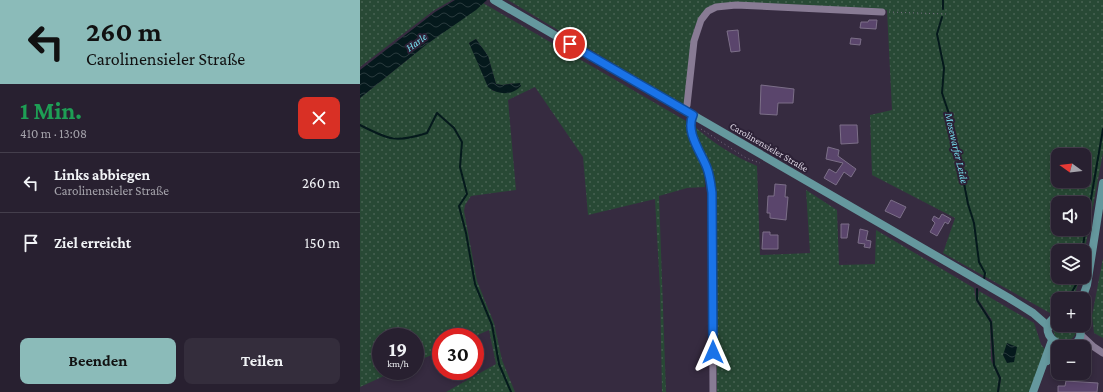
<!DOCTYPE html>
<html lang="de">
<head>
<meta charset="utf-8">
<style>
  :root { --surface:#282030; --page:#342d3c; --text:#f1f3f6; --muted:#a5a3ab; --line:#443e4c; --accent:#8bbbb9 }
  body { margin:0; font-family:"Crimson Pro",serif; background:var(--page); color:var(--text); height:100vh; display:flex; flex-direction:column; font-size:15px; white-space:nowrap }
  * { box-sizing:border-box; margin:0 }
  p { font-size:13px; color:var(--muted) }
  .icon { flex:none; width:22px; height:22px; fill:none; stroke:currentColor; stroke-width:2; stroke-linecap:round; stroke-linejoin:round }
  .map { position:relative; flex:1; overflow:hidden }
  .sheet { display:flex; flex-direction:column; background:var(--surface); width:360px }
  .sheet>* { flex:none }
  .top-card { background:#8bbbb9; color:#111; overflow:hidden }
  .needle { width:26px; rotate:285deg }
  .controls { position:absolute; left:691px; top:148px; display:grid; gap:8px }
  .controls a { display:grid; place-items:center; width:40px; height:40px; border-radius:8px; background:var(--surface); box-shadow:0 2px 6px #0003,0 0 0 1px var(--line); font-size:20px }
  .speed { position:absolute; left:12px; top:328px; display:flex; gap:8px; font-size:20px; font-weight:700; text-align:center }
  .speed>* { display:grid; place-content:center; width:52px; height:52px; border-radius:50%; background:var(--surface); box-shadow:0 2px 6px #0003,0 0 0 1px var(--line); line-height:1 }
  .speed small { font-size:10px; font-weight:400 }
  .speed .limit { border:6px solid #d22; background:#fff; color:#111 }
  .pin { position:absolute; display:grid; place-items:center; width:34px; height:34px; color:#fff; margin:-17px; border:2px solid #fff; border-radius:50%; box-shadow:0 1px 4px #0007 }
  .me { position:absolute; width:44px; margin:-22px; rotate:0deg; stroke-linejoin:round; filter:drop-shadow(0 0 3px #0008) }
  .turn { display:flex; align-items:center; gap:14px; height:84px; padding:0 20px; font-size:18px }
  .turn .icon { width:52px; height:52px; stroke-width:2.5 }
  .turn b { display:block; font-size:28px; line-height:34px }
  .round { display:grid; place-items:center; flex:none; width:42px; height:42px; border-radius:8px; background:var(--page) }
  .head { display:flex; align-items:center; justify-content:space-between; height:68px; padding:0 20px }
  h1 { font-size:24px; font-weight:700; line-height:30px; color:#1e9e55 }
  .action { display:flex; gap:8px; margin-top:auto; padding:8px 20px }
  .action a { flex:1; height:46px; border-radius:8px; background:var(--accent); color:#111; font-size:16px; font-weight:700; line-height:46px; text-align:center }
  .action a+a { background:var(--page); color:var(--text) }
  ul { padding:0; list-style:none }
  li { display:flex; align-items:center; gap:12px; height:60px; padding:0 20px; border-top:1px solid var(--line) }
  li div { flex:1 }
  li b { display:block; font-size:15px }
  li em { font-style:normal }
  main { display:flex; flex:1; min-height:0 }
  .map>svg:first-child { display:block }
</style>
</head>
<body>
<main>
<section class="sheet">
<div class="top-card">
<div class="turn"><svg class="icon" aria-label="left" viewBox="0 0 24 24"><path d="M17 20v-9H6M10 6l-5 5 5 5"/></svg><div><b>260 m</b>Carolinensieler Straße</div></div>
</div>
<div class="head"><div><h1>1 Min.</h1><p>410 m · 13:08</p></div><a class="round" style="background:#d93025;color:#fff"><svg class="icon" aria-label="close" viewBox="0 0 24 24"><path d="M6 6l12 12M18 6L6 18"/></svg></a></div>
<ul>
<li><svg class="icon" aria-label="left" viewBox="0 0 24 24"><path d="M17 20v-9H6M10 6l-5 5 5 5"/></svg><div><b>Links abbiegen</b><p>Carolinensieler Straße</p></div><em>260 m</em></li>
<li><svg class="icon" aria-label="arrive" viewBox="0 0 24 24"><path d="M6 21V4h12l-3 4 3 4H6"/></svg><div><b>Ziel erreicht</b></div><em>150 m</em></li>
</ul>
<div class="action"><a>Beenden</a><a>Teilen</a></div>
</section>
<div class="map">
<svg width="743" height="392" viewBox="0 0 743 392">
  <defs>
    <pattern id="green-dots" width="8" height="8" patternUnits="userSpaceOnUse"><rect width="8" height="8" fill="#284935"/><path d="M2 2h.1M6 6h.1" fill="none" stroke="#476252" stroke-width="1.8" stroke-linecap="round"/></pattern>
    <pattern id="water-waves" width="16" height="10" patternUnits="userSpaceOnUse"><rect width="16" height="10" fill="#05191c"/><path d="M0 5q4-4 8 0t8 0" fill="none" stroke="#293a3d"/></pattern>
  </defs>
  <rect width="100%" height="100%" fill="#362b40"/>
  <g fill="url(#green-dots)" fill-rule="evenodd">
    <path d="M 0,0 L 92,0 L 73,11 L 0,67 Z"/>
    <path d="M 148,0 L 743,0 L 743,153 L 724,254 L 724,251 L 698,251 L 698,277 L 720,277 L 714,297 L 713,299 L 698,299 L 698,310 L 690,313 L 583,253 L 595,218 L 512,175 L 510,115 L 532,110 L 527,10 L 378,3 L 347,9 L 335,26 L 324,106 ZM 698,155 L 724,155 L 724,181 L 698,181 ZM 698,203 L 724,203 L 724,229 L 698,229 Z"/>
    <path d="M 123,3 L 326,121 L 328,134 L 344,171 L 345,187 L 327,188 L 299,196 L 306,392 L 302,392 L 300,289 L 295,199 L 228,215 L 223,157 L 175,87 L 148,100 L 156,190 L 111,196 L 105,205 L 104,211 L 117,281 L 134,323 L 142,360 L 155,392 L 86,392 L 136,364 L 129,330 L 113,337 L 81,337 L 81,351 L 55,362 L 55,337 L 21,337 L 21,371 L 35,371 L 0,387 L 0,98 L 67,44 ZM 116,39 L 128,56 L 136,84 L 142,85 L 154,83 L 133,91 L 109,43 Z"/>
    <path d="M 333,125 C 351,142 375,157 397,166 L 400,255 L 450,253 L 446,190 L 477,210 L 479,265 L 515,264 L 516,230 L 614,288 L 616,301 L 630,322 L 631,360 L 639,379 L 637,392 L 357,392 L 355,193 Z"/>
    <path d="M 743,258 L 743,338 L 734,333 L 732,316 Z"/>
    <path d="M 619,291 L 674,323 L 681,344 L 686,351 L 669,392 L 639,392 L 641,378 L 635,365 L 632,320 L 618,299 Z"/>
    <path d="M 698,320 L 698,325 L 715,325 L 716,333 C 711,343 705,341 696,338 L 692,328 Z"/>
  </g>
  <g fill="url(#water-waves)">
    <path d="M 95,0 L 127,0 L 116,10 L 67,44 L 0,98 L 0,70 L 75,12 Z"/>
    <path d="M 116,39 L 128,56 L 136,84 L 142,85 L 160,83 L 161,86 C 152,96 138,95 128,87 L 109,43 Z"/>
    <path d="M 647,343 L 657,347 L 654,362 L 647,363 L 643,355 Z"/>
  </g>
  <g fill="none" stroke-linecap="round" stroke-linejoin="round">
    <g stroke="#05191c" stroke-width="2">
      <path d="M 583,9 L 583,0"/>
      <path d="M 582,17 L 577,34 L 584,68 L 582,93 L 593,126 L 608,204 L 614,223 L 619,262 L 625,273 L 624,279"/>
      <path d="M 0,125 C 29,140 36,143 67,133 L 77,113 L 94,128 L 102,142 L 100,167 L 107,194 L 99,206 L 106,233 L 115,284 L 132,325 L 139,364 L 151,392"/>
      <path d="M 722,251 L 743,129"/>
      <path d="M 617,289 L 617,300 L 631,322 L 634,365 L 640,378 L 638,392"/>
      <path d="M 708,299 L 717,283 L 718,277"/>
    </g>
  </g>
  <g fill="#5a456c" stroke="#7c6f88">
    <path d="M 509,20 L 517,20 L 516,29 L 500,28 L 501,22 L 508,22 Z"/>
    <path d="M 378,30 L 380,51 L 371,52 L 367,31 Z"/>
    <path d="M 491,38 L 501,39 L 500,45 L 490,44 Z"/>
    <path d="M 401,85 L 434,89 L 433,103 L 418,103 L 417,115 L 400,114 Z"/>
    <path d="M 480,125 L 497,125 L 498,143 L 481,144 Z"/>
    <path d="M 468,147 L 479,150 L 478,156 L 496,169 L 491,177 L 484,172 L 476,185 L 464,178 L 469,169 L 476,173 L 483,163 L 466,159 Z"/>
    <path d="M 415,184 L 426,185 L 425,197 L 428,197 L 426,220 L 410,218 L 410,213 L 407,213 L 408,196 L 414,196 Z"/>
    <path d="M 531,200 L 546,207 L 540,218 L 525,211 Z"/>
    <path d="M 582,214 L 591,219 L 588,224 L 585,222 L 577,236 L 570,232 L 575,223 L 572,220 L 574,216 L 579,219 Z"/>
    <path d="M 481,224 L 489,224 L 487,238 L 481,238 Z"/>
    <path d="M 500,229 L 508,231 L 506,240 L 511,241 L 510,248 L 504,247 L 505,244 L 498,243 Z"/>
    <path d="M 403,232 L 410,232 L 410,235 L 418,235 L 418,249 L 402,249 Z"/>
    <path d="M 706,381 L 738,383 L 737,392 L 698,392 L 698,386 L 705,386 Z"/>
  </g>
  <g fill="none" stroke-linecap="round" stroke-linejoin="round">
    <g stroke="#7a7183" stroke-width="1" stroke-dasharray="1 3" stroke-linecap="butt">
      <path d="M 529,12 L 586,14"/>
      <path d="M 341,129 L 386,158 L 400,163"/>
      <path d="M 724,351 L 729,352"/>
    </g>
    <g stroke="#887b94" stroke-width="7">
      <path d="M 324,110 L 327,105 L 334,41 L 341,20 L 348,11 L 356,7 L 376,5 L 522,12"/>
      <path d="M 333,115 C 325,132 341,152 347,168 C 350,176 351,185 352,193 L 353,392"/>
      <path d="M 720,334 L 734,347 L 743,353"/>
    </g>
    <g stroke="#65989e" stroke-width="8">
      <path d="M 134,0 L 649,298 L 673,313 L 689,327"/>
      <path d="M 722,299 L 727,285 L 743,183"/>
      <path d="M 698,315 C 663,337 728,365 720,325"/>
      <path d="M 687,361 L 698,349"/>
      <path d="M 673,392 L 692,340"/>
    </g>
  </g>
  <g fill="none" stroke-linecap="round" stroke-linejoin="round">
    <g stroke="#114b97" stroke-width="10">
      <path id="route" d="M 210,44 L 333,115 C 325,132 341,152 347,168 C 350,176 351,185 352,193 L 353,352"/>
    </g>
    <use href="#route" stroke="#1a73e8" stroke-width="7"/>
  </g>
  <g text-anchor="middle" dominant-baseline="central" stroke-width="4" stroke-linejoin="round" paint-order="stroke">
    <g font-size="10" fill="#dad3e1" stroke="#2c2136">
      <text transform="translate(409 147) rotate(30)">Carolinensieler Straße</text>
    </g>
    <g font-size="11" font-style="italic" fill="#75dceb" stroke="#2c2136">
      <text transform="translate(56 42) rotate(-37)">Harle</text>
      <text transform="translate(597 148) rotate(77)">Mosewarfer Leide</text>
    </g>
  </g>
</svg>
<div class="controls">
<a><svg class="needle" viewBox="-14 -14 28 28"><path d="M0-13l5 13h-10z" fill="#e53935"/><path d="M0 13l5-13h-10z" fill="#a5a3ab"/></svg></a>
<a><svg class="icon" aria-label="sound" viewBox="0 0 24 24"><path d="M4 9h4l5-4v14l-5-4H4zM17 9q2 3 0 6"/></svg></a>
<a><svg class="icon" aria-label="layers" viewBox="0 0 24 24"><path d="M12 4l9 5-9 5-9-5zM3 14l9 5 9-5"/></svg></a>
<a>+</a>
<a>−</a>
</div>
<div class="speed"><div>19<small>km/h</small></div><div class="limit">30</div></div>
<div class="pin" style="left:210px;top:44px;background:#d93025"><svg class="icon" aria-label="arrive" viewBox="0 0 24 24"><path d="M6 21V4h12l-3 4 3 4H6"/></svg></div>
<svg class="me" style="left:353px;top:352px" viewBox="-20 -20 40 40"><path d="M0-17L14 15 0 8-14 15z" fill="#1a73e8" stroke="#fff" stroke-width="4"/></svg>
</div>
</main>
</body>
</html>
